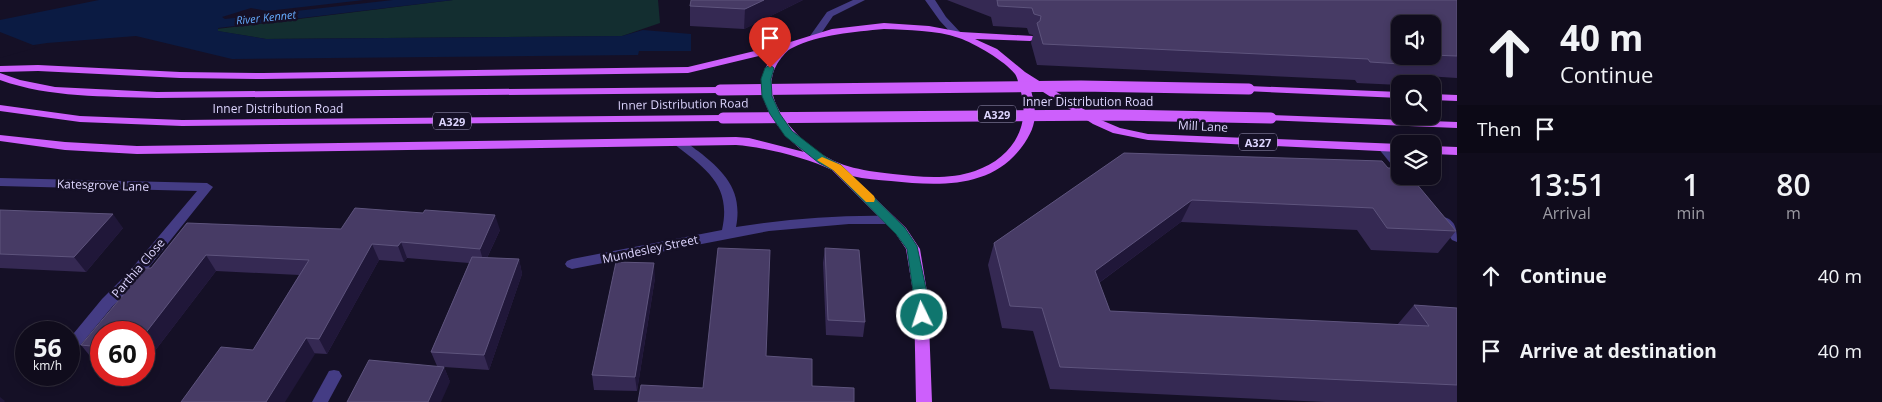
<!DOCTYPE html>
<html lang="en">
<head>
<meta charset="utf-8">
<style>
  :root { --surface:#100c1c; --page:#191525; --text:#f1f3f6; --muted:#9c9ba3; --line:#302c3b }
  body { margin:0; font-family:"Open Sans",sans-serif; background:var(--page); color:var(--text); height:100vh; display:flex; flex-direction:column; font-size:19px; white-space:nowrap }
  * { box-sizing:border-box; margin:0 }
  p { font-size:16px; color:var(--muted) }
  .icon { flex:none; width:28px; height:28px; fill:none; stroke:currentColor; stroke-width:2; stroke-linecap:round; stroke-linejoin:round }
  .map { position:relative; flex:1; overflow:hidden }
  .panel { display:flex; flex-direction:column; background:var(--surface); width:425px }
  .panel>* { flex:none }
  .top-card { background:#100c1c; color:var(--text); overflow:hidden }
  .controls { position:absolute; left:1391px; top:15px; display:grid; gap:10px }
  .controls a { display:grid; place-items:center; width:50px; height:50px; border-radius:10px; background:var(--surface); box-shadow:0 2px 8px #0003,0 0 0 1px var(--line); font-size:25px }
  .speed { position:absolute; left:15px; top:321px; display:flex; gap:10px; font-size:25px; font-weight:700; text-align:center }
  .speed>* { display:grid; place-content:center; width:65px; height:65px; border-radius:50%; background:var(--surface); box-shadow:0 2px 8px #0003,0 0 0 1px var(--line); line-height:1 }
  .speed small { font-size:12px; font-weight:400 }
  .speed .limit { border:8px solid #d22; background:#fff; color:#111 }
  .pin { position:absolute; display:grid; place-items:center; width:42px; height:42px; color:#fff; margin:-51px -21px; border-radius:50% 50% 50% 0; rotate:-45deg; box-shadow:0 0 5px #0007 }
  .pin .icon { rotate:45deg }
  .me { position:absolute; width:55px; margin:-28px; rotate:356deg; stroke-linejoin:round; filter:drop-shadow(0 0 4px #0008) }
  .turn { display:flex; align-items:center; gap:18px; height:105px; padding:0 20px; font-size:22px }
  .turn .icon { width:65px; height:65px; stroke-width:2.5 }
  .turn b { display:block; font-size:35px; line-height:42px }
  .then { display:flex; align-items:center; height:48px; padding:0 20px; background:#0003; gap:10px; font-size:19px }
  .eta { display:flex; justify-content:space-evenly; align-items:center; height:85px; text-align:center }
  .eta b { font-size:30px; font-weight:600; line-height:35px }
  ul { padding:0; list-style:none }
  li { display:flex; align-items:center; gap:15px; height:75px; padding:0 20px }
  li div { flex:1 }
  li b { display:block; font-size:19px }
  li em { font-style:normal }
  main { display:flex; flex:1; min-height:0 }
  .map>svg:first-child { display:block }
</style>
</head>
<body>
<main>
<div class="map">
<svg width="1457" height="402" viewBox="0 0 1457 402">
  <rect width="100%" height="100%" fill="#151026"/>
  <path fill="#132e30" d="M 453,0 L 658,0 L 660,23 L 622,36 L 266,39 L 217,31 L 217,29 Z"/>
  <path fill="#0b1b43" d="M 99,0 L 364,0 L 267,11 L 251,8 L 222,17 L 225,19 L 393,0 L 453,0 L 218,28 L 218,31 L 266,39 L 622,36 L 643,30 L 691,34 L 691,51 L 639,51 L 638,55 L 232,59 L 136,36 L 47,43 L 27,46 L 0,55 L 0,20 Z"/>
  <path fill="#151026" d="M 0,32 L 38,47 L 0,58 Z"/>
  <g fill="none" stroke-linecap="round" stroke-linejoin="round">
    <g fill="#443c84" fill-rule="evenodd">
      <path d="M 853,0 L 865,0 L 833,16 L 818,38 L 812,38 L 810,36 L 827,12 Z"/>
      <path d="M 925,0 L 935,0 L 946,17 L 960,32 L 960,36 L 954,36 L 940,21 Z"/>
      <path d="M 678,138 C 685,140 692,147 698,151 C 725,172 743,191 736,227 C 787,219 838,215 890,216 L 895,217 L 896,220 L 895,223 L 890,224 L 849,224 L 769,231 L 572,269 L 567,267 L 565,264 L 567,261 L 572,259 L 722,230 C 732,185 706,169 674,144 L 672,142 L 674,140 Z"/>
      <path d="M 1384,144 L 1388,145 L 1400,159 L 1400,171 L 1396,170 L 1378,148 Z"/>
      <path d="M 0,178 L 207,183 L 213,187 L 137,282 L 112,307 L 74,353 L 69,355 L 69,339 L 102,299 L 127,274 L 197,191 L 0,186 Z"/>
      <path d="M 1444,217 C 1456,220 1457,231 1457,242 L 1452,240 L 1438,221 L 1439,218 Z"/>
      <path d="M 334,370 L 339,371 L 342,376 L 328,402 L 312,402 L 329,371 Z"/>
    </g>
    <g fill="#cd5ffc" fill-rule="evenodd">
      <path d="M 884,23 L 929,26 L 961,32 L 1033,36 L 1033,40 L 1030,41 L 975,39 L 997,49 L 1025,72 L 1101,120 L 1120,128 L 1148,134 L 1400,144 L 1400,152 L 1148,140 L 1113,133 L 1093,124 L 1029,83 C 1037,111 1039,124 1021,148 C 990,189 937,186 891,181 C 878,180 865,179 852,176 L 906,228 L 920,249 L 928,298 L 932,402 L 916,402 L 914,298 L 906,249 L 896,234 L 832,170 C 807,158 764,147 736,145 L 137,154 L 65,150 L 0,141 L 0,135 L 65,142 L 137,146 L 736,137 L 749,138 L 804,152 C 773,127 744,88 776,52 L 688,73 L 263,79 L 180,78 L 38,71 L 0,72 L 0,66 L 38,65 L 180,72 L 263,73 L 688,67 L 784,44 L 832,29 ZM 884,29 C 908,30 936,30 959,38 C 974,43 1005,61 1015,74 C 1018,78 1019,87 1021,92 C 1031,129 1010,159 975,171 C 949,180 919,177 893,174 C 859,170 836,167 809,145 C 786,126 758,91 779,61 C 782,57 787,50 792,48 C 820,34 854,32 884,29 Z"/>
      <path d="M 0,73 L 20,80 L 55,87 L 157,92 L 720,87 L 725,90 L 720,93 L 157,98 C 105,96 50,98 0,80 Z"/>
      <path d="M 1249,86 L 1400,92 L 1400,98 L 1245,91 L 1244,89 L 1245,87 Z"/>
      <path d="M 1432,94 L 1457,95 L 1457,101 L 1432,100 Z"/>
      <path d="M 0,105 L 80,116 L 182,120 L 723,115 L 729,118 L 723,121 L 182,126 L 80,122 L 0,111 Z"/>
      <path d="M 1271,115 L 1457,122 L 1457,128 L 1267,120 L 1265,118 Z"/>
      <path d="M 1432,146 L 1457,147 L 1457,155 L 1432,154 Z"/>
    </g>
    <g stroke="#cd5ffc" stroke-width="11">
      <path d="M 720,90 L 1081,86 L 1249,89"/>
      <path d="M 723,118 L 1118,115 L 1271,118"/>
    </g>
  </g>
  <g fill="#352953" fill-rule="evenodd">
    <path d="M 803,0 L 744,29 L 690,26 L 690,6 Z"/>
    <path d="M 947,0 L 1457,0 L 1457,78 L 1410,75 L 1404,84 L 1400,84 L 1400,85 L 1357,83 L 1355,80 L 1037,65 L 1031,43 L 1033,35 L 1029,34 L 1027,28 L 993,26 L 991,17 ZM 1432,24 L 1432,56 L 1400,56 Z"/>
    <path d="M 1124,153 L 1388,168 L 1456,231 L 1438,253 L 1371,250 L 1357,230 L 1181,222 L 1099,283 L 1110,311 L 1397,325 L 1414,305 L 1457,308 L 1457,402 L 1325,402 L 1050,389 L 1033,331 L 1002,328 L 988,265 L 994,243 Z"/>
    <path d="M 0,210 L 123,228 L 86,272 L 0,268 Z"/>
    <path d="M 423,213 L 500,230 L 487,258 L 519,259 L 522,274 L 489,370 L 444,367 L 450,382 L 437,366 L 431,352 L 469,263 L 407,258 L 404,262 L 379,260 L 327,354 L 253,350 L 299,275 L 216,271 L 144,365 L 144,332 L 101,332 L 101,362 L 94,361 L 81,345 L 151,268 L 187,223 L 341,229 Z"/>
    <path d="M 825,248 L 865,322 L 863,337 L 826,335 L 823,263 Z"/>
    <path d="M 655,278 L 637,391 L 594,390 L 592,375 Z"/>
  </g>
  <g fill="#201739">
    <path d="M 764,0 L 803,0 L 744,29 L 745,9 Z"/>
    <path d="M 1192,200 L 1181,222 L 1085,293 L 1095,271 Z"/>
    <path d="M 113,214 L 123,228 L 86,272 L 74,257 Z"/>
    <path d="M 495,215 L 500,230 L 484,264 L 480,249 Z"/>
    <path d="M 401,242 L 407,258 L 404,262 L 398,246 Z"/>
    <path d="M 372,244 L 379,260 L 327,354 L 319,339 Z"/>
    <path d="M 206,255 L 216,271 L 144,365 L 144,335 Z"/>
    <path d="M 519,259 L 522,274 L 489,370 L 484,355 Z"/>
    <path d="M 654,263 L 655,278 L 637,391 L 635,377 Z"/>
    <path d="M 306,338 L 315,354 L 285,402 L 266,402 Z"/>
    <path d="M 444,367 L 450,382 L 441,402 L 428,402 Z"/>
    <path d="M 0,397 L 5,401 L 4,402 L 0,402 Z"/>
  </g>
  <g fill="#473b65" stroke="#5e547d">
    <path d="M 691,0 L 764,0 L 745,9 L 690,6 Z"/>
    <path d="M 997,0 L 1457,0 L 1457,56 L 1432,55 L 1432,24 L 1400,24 L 1400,56 L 1422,56 L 1416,65 L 1370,62 L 1368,59 L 1043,44 L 1037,23 L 1040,21 L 1041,16 L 1034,14 L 1032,8 L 998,6 Z"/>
    <path d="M 1124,153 L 1382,161 L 1388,168 L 1400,168 L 1400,176 L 1410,176 L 1456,231 L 1387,228 L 1373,208 L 1192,200 L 1095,271 L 1110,311 L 1429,326 L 1414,305 L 1457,308 L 1457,385 L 1060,367 L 1042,308 L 1010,306 L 994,243 Z"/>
    <path d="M 355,208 L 423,213 L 425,210 L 495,215 L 480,249 L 401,242 L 398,246 L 372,244 L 319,339 L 306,338 L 266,402 L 181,402 L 221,347 L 253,350 L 309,260 L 206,255 L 144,335 L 144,332 L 101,332 L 101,347 L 81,345 L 146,268 L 151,268 L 187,223 L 341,229 Z"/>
    <path d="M 0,210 L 113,214 L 74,257 L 0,254 Z"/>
    <path d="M 718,248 L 770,250 L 766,356 L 812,359 L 812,386 L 854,388 L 854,402 L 638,402 L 641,385 L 703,388 Z"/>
    <path d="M 825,248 L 859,250 L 865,322 L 828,320 Z"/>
    <path d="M 472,257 L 519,259 L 484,355 L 431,352 Z"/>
    <path d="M 616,262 L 654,263 L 635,377 L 592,375 Z"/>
    <path d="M 369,360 L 444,367 L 428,402 L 347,402 Z"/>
  </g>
  <path fill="#0f766e" stroke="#0a4d48" d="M 770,65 L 774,68 L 771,79 L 772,96 L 780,114 L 792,131 L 827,158 L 841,165 L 905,228 L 917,246 L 928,298 L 928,315 L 926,319 L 917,319 L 907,249 L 896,234 L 833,170 L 819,163 L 785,136 L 770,114 L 762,96 L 761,79 L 765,68 Z"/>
  <path fill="#f59e0b" d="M 822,157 L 841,165 L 874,196 L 875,199 L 874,202 L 866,202 L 833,170 L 817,160 Z"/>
  <g text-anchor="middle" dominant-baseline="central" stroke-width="5" stroke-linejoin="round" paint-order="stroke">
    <g font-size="11" font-style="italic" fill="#65aafc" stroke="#151026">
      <text transform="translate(266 17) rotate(-6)">River Kennet</text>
    </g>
    <g fill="#151026" stroke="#a19abd" stroke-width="1">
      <rect x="978" y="105.5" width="38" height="17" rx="4"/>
      <rect x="433" y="112.5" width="38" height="17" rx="4"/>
      <rect x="1239" y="133.5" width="38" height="17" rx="4"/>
    </g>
    <g font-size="11" font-weight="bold" fill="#ddd5fe">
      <text x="997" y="114">A329</text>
      <text x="452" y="121">A329</text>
      <text x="1258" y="142">A327</text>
    </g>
    <g font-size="12" fill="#ddd5fe" stroke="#151026">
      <text x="1088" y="101">Inner Distribution Road</text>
      <text transform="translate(683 104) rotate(-1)">Inner Distribution Road</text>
      <text x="278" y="108">Inner Distribution Road</text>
      <text transform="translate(1203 126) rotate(3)">Mill Lane</text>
      <text transform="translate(103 185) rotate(2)">Katesgrove Lane</text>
      <text transform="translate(650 249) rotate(-12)">Mundesley Street</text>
      <text transform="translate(138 268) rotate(-49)">Parthia Close</text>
    </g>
  </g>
</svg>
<div class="controls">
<a><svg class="icon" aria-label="sound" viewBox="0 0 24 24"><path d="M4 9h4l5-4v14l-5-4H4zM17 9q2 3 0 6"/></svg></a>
<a><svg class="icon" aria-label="search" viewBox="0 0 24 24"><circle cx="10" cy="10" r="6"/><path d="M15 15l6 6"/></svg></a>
<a><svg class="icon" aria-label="layers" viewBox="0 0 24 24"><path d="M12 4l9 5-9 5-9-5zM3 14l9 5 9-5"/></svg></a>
</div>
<div class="speed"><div>56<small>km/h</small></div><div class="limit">60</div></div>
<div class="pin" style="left:770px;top:68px;background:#d93025"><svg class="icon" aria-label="arrive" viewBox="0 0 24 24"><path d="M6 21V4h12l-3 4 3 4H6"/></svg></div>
<svg class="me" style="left:922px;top:315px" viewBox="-20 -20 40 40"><circle r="17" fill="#0f766e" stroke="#fff" stroke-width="3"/><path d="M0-11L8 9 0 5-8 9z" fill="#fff"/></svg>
</div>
<section class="panel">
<div class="top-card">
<div class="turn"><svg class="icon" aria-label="ahead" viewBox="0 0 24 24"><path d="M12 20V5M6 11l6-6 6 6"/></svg><div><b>40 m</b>Continue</div></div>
<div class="then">Then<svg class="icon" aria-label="arrive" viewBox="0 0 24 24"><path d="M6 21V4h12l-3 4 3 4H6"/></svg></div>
</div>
<div class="eta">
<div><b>13:51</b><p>Arrival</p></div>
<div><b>1</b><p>min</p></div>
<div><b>80</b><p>m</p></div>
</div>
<ul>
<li><svg class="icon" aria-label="ahead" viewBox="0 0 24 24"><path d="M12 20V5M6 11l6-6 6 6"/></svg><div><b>Continue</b></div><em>40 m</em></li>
<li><svg class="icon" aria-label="arrive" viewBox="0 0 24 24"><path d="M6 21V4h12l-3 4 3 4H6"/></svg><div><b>Arrive at destination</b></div><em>40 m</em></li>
</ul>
</section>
</main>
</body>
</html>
